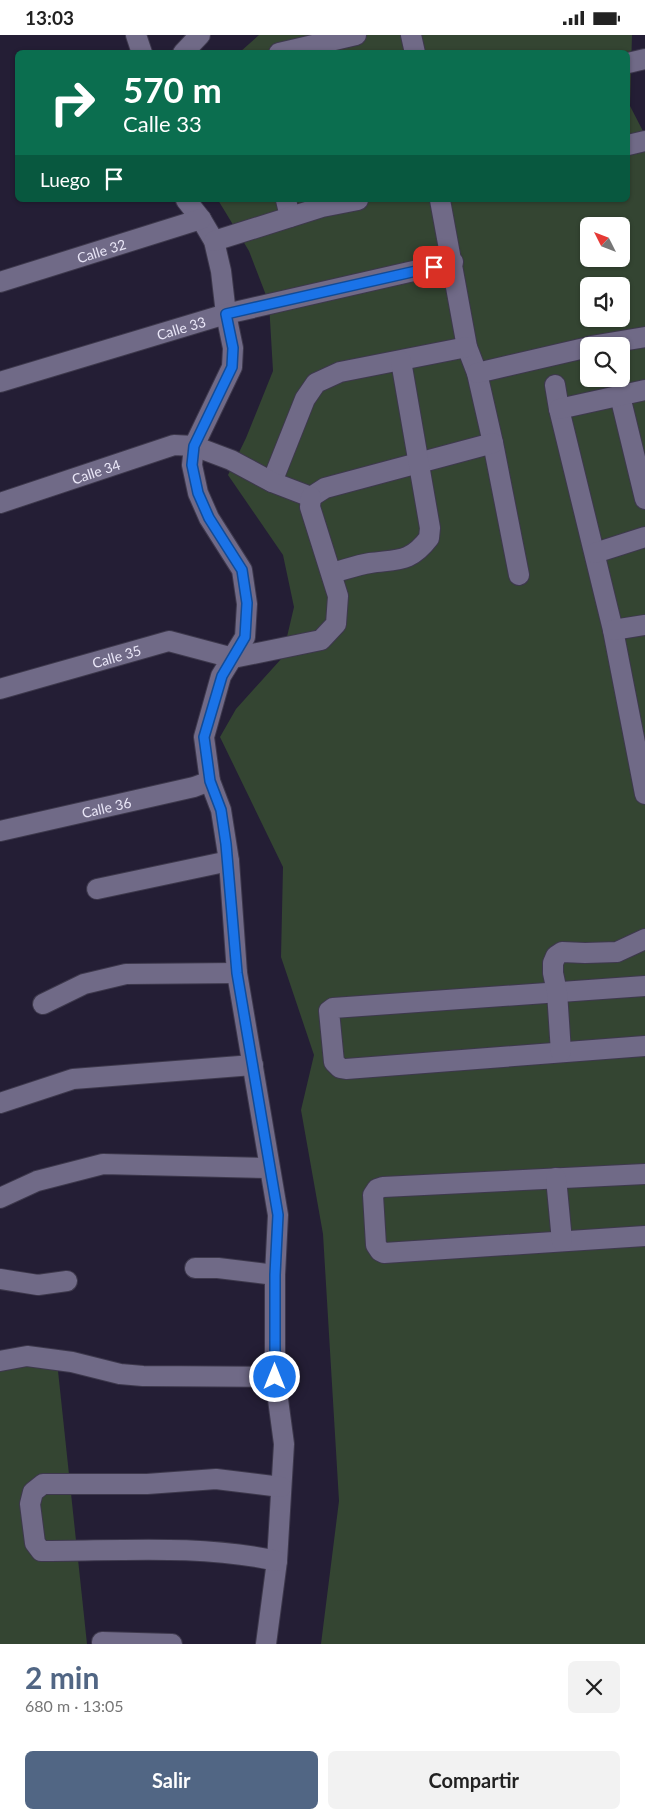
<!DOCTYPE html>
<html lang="es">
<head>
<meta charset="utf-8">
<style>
  :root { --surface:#fff; --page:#f2f2f2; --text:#222; --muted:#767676; --accent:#516684 }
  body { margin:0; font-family:Lato,sans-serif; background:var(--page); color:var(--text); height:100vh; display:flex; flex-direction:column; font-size:19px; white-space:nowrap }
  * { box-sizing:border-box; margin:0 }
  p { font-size:16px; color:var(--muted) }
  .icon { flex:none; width:28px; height:28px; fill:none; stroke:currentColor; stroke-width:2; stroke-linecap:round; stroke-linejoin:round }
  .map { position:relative; height:1609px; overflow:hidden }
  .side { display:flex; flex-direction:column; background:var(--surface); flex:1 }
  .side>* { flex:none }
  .hud { position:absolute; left:15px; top:15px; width:615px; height:152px; border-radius:8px; box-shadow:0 1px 4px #0004; background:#0b6e4f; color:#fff; overflow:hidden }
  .needle { width:32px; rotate:312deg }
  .buttons { position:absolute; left:580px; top:182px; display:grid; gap:10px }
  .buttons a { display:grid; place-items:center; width:50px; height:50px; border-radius:8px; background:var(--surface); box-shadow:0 1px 4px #0004; font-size:25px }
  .pin { position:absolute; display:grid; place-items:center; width:42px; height:42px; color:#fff; margin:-21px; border-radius:10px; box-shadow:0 2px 8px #0006 }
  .me { position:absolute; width:55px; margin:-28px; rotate:0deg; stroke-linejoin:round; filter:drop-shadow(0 0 4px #0008) }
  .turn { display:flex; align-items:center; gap:18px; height:105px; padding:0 25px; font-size:22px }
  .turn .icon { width:65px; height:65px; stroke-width:2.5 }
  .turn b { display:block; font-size:35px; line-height:42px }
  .then { display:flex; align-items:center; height:48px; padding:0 25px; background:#0003; gap:10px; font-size:19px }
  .round { display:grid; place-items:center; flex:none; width:52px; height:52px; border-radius:8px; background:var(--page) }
  .summary { display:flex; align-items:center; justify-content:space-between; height:85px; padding:0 25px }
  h1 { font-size:30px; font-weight:700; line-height:38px; color:var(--accent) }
  .primary-button { display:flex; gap:10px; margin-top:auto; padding:10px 25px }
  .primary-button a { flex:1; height:58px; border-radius:8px; background:var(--accent); color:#fff; font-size:20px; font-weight:700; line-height:58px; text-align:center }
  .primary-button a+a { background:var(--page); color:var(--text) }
  .status { display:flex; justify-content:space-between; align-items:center; height:35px; padding:0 25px; background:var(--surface); direction:ltr }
  .status svg { height:14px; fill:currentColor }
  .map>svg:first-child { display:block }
</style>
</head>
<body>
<div class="status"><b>13:03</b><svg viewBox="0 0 49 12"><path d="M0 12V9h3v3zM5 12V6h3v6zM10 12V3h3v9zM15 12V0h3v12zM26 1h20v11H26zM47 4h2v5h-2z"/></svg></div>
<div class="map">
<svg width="645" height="1609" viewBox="0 0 645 1609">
  <rect width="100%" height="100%" fill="#241e35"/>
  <g fill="#344532" fill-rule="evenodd">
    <path d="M 259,0 L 632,0 L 630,71 L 645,100 L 645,1609 L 321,1609 L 339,1466 L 323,1199 L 301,1075 L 314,1020 L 281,922 L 283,832 L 220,702 L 236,674 L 282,623 L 294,572 L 283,520 L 228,440 L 246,403 L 273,336 L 269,268 L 249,216 L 218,165 L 628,165 L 628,18 L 240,17 ZM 589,191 L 621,191 L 621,224 L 589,224 ZM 589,251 L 621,251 L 621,284 L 589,284 ZM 589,311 L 621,311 L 621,344 L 589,344 Z"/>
    <path d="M 56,1317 L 87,1609 L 0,1609 L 0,1326 Z"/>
  </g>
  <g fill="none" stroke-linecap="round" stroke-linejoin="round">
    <g stroke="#3d384c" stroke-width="22">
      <g id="minor">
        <path d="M 136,0 L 142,18"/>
        <path d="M 411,0 L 415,18"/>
        <path d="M 183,18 L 200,0"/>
        <path d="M 279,18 L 356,0"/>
        <path d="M 628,28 L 645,24"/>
        <path d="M 628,110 L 645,106"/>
        <path d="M 186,165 L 201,184 L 214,206 L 221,236 L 226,279 L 233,313 L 232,332 L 194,411 L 192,430 L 198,458 L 209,483 L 242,535 L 247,569 L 245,602 L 221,641 L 204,702 L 210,746 L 221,775 L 229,826 L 237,938 L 278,1180 L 275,1240 L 275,1342 L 284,1409 L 277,1526 L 266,1609"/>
        <path d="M 286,165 L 290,182"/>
        <path d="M 440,165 L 467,312 L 477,338 L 493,408 L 519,540"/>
        <path d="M 214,206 L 322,172 L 358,165"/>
        <path id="s1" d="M 0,247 L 201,184"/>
        <path d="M 591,311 L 645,302"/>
        <path d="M 477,338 L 589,312"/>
        <path id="s2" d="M 0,347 L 226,279 L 453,227"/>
        <path d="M 555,350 L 559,374 L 613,595 L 645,759"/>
        <path d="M 620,361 L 645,464"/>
        <path d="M 559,374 L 645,355"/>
        <path d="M 272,447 L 305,364 L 316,348 L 340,337 L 467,312"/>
        <path d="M 311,462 L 325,453 L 493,408"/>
        <path id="s3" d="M 0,468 L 174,410 L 194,411 L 231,425 L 272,447 L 311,462"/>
        <path d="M 595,518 L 645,502"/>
        <path d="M 332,538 C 344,535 357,530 370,528 C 398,524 410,528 429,503 L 430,493 L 401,326"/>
        <path d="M 613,595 L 645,590"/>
        <path id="s4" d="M 0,654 L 169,606 L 233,623 L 321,605 L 336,589 L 338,561 L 310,472 L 311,462"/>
        <path id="s5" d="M 0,796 L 194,752 L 210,746"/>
        <path d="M 97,854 L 229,826"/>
        <path d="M 645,951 L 333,973 L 329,976 L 334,1027 L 340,1033 L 346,1034 L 645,1011"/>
        <path d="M 43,969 L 84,949 L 126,939 L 237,938"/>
        <path d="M 561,1017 L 557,957 L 553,938 L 553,928 L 556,921 L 562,917 L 585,918 L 617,917 L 645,904"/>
        <path d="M 0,1068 L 73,1044 L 253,1030"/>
        <path d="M 645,1139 L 383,1152 L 377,1154 L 373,1160 L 376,1210 L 380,1216 L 384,1218 L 645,1201"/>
        <path d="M 556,1143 L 562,1206"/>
        <path d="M 0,1163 L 37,1146 L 103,1129 L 269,1133"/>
        <path d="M 195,1233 L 218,1233 L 275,1240"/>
        <path d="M 0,1244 L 38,1250 L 67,1246"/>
        <path d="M 0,1326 L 27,1321 L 72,1327 L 120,1339 L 143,1341 L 275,1342"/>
        <path d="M 277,1526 C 200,1509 119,1516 41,1516 L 35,1508 L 30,1469 L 33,1457 L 43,1449 L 147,1449 L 216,1444 L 281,1452"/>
        <path d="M 102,1607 L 172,1609"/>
      </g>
    </g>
    <use href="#minor" stroke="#706a87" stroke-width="20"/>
  </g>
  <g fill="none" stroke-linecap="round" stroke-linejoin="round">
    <g stroke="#114b97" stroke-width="12">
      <path id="route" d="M 275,1342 L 275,1240 L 278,1180 L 237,938 L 226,809 L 221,775 L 210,746 L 204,702 L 222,641 L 245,602 L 247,568 L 242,535 L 209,483 L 198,458 L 192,430 L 194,411 L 232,332 L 233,313 L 226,279 L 434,232"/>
    </g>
    <use href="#route" stroke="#1a73e8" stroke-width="9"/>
  </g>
  <g text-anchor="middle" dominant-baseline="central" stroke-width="4" stroke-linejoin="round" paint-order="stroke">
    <g font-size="14" fill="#e9e6f7" stroke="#1a142b">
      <text stroke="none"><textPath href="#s1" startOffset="106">Calle 32</textPath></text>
      <text stroke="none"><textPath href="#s2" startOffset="189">Calle 33</textPath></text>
      <text stroke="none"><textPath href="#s3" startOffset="101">Calle 34</textPath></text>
      <text stroke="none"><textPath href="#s4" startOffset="121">Calle 35</textPath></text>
      <text stroke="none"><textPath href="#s5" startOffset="109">Calle 36</textPath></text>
    </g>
  </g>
</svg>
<div class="buttons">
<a><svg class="needle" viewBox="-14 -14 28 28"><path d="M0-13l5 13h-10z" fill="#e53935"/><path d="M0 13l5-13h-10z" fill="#767676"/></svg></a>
<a><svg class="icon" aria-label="sound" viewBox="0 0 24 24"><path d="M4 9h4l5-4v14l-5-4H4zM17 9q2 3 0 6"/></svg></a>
<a><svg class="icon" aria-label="search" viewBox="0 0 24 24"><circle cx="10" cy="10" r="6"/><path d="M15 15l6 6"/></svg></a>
</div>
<div class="pin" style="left:434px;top:232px;background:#d93025"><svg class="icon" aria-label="arrive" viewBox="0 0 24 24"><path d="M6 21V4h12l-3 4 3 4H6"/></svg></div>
<svg class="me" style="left:275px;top:1342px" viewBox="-20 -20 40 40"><circle r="17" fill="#1a73e8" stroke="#fff" stroke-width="3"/><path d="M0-11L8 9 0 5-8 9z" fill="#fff"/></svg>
<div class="hud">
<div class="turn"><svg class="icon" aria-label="right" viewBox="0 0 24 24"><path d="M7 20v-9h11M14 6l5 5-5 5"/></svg><div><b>570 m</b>Calle 33</div></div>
<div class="then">Luego<svg class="icon" aria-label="arrive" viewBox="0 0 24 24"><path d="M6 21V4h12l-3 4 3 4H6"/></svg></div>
</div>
</div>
<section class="side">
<div class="summary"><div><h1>2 min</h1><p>680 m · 13:05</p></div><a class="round"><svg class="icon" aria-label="close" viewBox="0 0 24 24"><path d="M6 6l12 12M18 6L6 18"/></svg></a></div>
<div class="primary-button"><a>Salir</a><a>Compartir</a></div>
</section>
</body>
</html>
